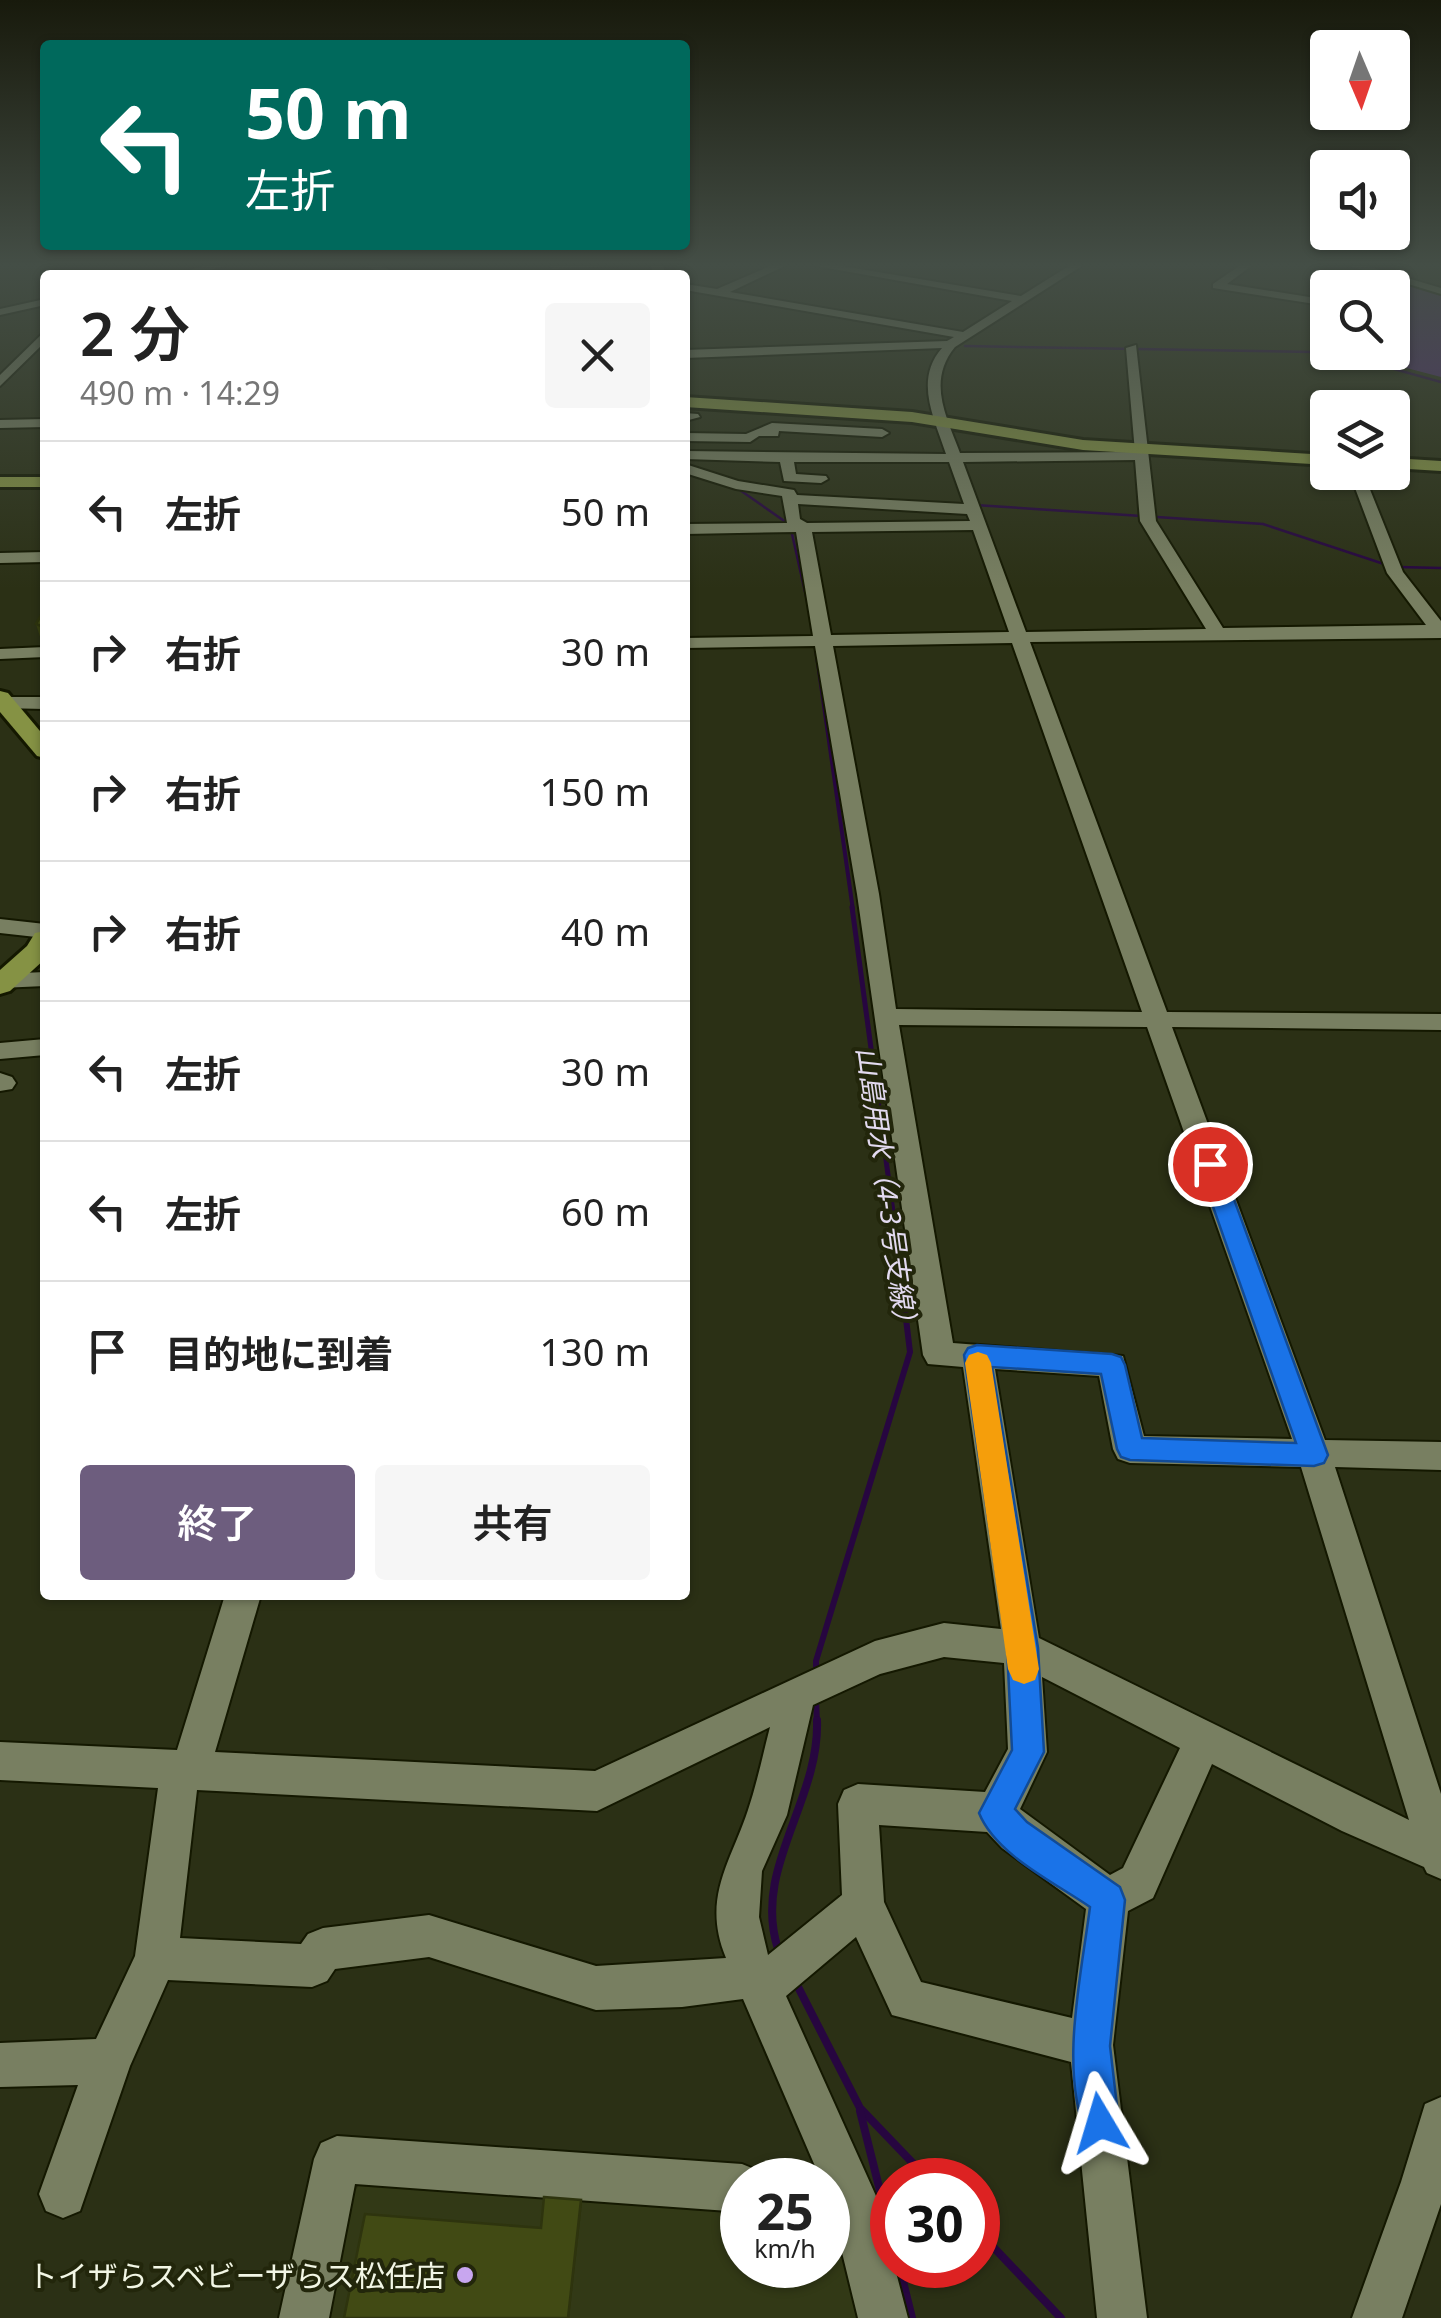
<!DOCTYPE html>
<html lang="ja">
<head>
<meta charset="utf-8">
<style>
  :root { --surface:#fff; --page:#f6f6f6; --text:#222; --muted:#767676; --line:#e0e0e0; --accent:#6d5d7e }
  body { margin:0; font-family:"Noto Sans","Noto Sans JP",sans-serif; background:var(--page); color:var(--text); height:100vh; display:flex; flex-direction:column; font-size:38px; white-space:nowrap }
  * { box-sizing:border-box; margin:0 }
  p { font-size:32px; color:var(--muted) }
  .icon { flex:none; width:55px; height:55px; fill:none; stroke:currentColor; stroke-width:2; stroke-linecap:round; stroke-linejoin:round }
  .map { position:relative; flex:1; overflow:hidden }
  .panel { position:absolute; left:40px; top:270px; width:650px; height:1330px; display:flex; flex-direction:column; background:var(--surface); border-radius:10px; box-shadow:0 2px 8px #0004 }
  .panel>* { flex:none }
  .hud { position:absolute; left:40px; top:40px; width:650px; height:210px; border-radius:10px; box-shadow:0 2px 8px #0004; background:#00695c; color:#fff; overflow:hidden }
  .needle { width:65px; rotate:178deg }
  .controls { position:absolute; left:1310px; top:30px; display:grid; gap:20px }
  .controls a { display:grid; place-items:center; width:100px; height:100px; border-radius:10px; background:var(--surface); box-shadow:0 2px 8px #0004; font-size:50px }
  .speed { position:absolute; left:720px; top:2158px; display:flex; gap:20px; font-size:50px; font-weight:700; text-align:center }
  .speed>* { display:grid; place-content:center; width:130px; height:130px; border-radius:50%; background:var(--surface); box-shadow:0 2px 8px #0004; line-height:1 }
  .speed small { font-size:25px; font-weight:400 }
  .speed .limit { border:15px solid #d22; background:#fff; color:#111 }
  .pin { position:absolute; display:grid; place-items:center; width:85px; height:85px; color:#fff; margin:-42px; border:5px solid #fff; border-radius:50%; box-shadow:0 2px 10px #0007 }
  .me { position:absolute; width:110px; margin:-55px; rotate:353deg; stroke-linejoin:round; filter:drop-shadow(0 0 8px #0008) }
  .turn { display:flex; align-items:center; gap:35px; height:210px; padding:0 40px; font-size:45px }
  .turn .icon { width:130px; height:130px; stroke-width:2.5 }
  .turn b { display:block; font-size:70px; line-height:85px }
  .round { display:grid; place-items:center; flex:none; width:105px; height:105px; border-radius:10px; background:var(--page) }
  .summary { display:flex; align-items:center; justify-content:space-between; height:170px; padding:0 40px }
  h1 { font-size:60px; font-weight:600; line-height:75px }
  .action { display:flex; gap:20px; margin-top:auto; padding:20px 40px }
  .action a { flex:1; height:115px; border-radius:10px; background:var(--accent); color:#fff; font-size:40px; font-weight:600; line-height:115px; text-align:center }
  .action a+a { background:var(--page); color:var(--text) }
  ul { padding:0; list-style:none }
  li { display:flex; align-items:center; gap:30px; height:140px; padding:0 40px; border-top:2px solid var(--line) }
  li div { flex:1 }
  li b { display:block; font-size:38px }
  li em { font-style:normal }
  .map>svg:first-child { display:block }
</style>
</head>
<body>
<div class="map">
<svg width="1441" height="2318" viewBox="0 0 1441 2318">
  <rect width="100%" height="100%" fill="#2b3015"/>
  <path fill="#323916" d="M 366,2177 L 742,2205 L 742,2265 L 828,2265 L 828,2217 L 845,2236 L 862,2318 L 322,2318 L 343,2205 Z"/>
  <path fill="#512d72" d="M 1410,285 L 1441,292 L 1441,377 L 1349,353 L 1392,352 L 1393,303 Z"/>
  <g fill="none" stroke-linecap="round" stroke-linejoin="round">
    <g stroke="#270640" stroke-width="2.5">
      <path d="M 208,264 L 238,275"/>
      <path d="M 965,346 L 1313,352 L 1351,357 L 1441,382"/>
      <path d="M 716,483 L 737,488 L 790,525 L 808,605"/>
      <path d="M 821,497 L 845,498"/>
      <path d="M 975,505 L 1263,524 L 1387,565"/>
      <path d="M 1398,567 L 1441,568"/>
      <path d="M 813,626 L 815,637"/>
    </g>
    <path stroke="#270640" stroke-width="4" d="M 814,635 L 853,910"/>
    <path stroke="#270640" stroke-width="5" d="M 852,907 L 900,1264"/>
    <g stroke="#270640" stroke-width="6">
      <path d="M 816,1674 L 816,1661 L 910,1352 L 899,1261"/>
      <path d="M 816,1700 L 817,1723"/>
    </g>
    <g stroke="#270640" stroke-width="8">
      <path d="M 778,1949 C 752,1869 820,1801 817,1720"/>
      <path d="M 795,1981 L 860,2108 L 929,2180"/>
      <path d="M 860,2111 L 892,2239"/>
      <path d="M 978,2231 L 1061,2318"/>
      <path d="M 899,2265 L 912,2318"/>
    </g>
    <g stroke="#141800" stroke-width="4">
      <g id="minor">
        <path d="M 211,264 L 232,264 L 191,275 L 171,275 Z"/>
        <path d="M 360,264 L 376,264 L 402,275 L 387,275 Z"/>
        <path d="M 548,264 L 648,264 L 552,269 Z"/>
        <path d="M 775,264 L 789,264 L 730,292 L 963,332 L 1012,301 L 805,264 L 830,264 L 1021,296 L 1072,264 L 1085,264 L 955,347 C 927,381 946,416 960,453 L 1135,452 L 1126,348 L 1136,345 L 1156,521 L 1223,628 L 1426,625 L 1387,573 L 1349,472 L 1363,472 L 1403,572 L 1441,621 L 1441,638 L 1030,642 L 1167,1012 L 1441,1014 L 1441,1030 L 1172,1027 L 1325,1440 L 1441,1442 L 1441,1470 L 1335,1467 L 1441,1794 L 1441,1879 L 1427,1873 L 1424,1867 L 1342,1831 L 1212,1764 L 1153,1898 L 1128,1911 L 1113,2045 L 1147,2318 L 1097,2318 L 1071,2062 L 892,2015 L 856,1937 L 786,1996 L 876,2196 L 908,2318 L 858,2318 L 828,2195 L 828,2180 L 821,2180 L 743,1999 L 682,2007 L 596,2010 L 429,1957 L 335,1969 L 327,1981 L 312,1987 L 168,1980 L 130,2066 L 80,2211 L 63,2218 L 46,2211 L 39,2194 L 78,2085 L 0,2087 L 0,2043 L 96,2039 L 135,1956 L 158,1788 L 0,1780 L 0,1742 L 177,1750 L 225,1595 L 261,1595 L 215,1752 L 595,1771 L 875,1641 L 944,1623 L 1001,1629 L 963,1367 L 928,1364 L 923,1355 L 857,894 L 815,646 L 685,648 L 685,638 L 813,636 L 796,532 L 685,534 L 685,524 L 787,523 L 782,496 L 736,489 L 685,473 L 685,464 L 738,481 L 794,490 L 797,495 L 964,504 L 949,462 L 794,462 L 796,474 L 826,476 L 828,479 L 821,483 L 784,481 L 780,462 L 685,459 L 685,451 L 946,454 C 934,418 914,380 942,348 L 685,358 L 685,350 L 947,341 L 954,337 L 685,290 L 685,284 L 717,289 ZM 1135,460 L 1140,521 L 1206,629 L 1026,632 L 963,462 ZM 798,504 L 967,514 L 970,521 L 807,523 L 800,519 ZM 973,530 L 1009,632 L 831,635 L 812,532 ZM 1012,643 L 1142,1012 L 896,1009 L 879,894 L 833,646 ZM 899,1025 L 1147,1027 L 1292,1439 L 1144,1436 L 1123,1356 L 953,1343 ZM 995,1369 L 1099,1376 L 1113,1449 L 1118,1459 L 1130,1463 L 1301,1467 L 1409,1820 L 1039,1638 ZM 944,1657 L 1004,1663 L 1008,1749 L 985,1792 L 858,1784 L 844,1790 L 838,1804 L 842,1895 L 768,1955 L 759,1917 L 762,1871 L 787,1815 L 813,1705 L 880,1674 ZM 1042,1677 L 1180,1748 L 1123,1868 L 1110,1875 L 1020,1809 L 1047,1752 ZM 770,1727 C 763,1754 757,1783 748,1810 C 731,1862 701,1898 726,1958 L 596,1966 L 429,1915 L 323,1928 L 308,1934 L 301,1944 L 180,1938 L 197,1790 L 597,1811 ZM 879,1825 L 987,1832 L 1002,1848 L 1086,1909 L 1072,2018 L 921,1982 L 884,1902 Z"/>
        <path d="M 1242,264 L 1254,264 L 1227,284 L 1328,300 L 1328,306 L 1213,288 L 1213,284 Z"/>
        <path d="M 1343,264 L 1360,264 L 1441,288 L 1441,294 Z"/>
        <path d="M 45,299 L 45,305 L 0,315 L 0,309 Z"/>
        <path d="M 45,331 L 45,342 L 0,386 L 0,375 Z"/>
        <path d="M 1326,404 L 1333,408 L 1328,408 L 1328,414 L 1319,408 Z"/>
        <path d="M 685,413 L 698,414 L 700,417 L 685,421 Z"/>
        <path d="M 45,419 L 45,427 L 0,428 L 0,420 Z"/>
        <path d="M 772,423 L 882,429 L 889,433 L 882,437 L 779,431 L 778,436 L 759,436 L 750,442 L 685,441 L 685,433 L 746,434 Z"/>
        <path d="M 45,552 L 45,562 L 0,563 L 0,553 Z"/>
        <path d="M 45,647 L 45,657 L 0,659 L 0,649 Z"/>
        <path d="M 4,697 L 45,697 L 45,709 L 0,708 L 0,698 Z"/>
        <path d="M 0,919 L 45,924 L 45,938 L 0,933 Z"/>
        <path d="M 45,972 L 45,986 L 0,988 L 0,974 Z"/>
        <path d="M 45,1039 L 45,1055 L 0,1059 L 0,1043 Z"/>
        <path d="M 0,1073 L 12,1077 L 16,1083 L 12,1089 L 0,1091 Z"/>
        <path d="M 1441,2097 L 1441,2204 L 1402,2318 L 1352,2318 L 1401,2182 L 1425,2104 Z"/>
        <path d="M 337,2136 L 742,2164 L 759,2171 L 762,2180 L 742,2180 L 742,2212 L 355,2184 L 329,2318 L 279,2318 L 314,2159 L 321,2143 Z"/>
      </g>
    </g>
    <g stroke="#141800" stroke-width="6">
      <g id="major">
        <path d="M 651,264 L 663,264 L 665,275 L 653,275 Z"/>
        <path d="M 685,397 L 912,412 L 1083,440 L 1328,455 L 1328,465 L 1083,450 L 912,422 L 685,407 Z"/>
        <path d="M 1392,458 L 1441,461 L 1441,471 L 1392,468 Z"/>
        <rect x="0" y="477" width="45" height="10"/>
        <path d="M 0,691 L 8,693 L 45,737 L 45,758 L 37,756 L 0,712 Z"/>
        <path d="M 45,931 L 45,959 L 10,991 L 0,994 L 0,970 L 27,946 L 35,933 Z"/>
      </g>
    </g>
    <use href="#minor" fill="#787f61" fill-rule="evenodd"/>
    <use href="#major" fill="#859244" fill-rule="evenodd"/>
  </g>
  <path fill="#384011" d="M 45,596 L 45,644 L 42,643 L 36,624 L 43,612 Z"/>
  <path fill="#2e340e" d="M 581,2200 L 582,2204 L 569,2318 L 568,2318 Z"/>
  <g fill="#414a14" stroke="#2e340e" stroke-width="2.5">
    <path d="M 45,596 L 45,632 L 43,632 L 41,626 L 36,624 L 43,612 L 43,599 Z"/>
    <path d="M 544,2197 L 581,2200 L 568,2318 L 344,2318 L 365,2214 L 541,2228 Z"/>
  </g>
  <linearGradient id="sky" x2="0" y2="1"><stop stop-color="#181a0c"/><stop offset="0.45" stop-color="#444e46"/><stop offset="1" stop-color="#444e46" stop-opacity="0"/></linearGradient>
  <rect width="1441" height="589" fill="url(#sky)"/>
  <path fill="#1a73e8" stroke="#114b97" stroke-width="2.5" d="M 1210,1157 L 1221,1164 L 1328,1455 L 1324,1463 L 1314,1466 L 1130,1460 L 1121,1457 L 1117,1449 L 1101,1374 L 992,1367 L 1038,1648 L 1044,1752 L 1015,1809 L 1027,1822 L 1120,1887 L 1125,1900 L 1110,2046 L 1119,2123 L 1113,2137 L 1100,2142 L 1087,2137 C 1059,2070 1081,1977 1090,1907 C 1054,1882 996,1855 979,1813 L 1012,1750 L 1007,1648 L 964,1355 L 968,1348 L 977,1345 L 1112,1354 L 1121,1357 L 1125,1365 L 1142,1438 L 1296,1443 L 1198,1164 Z"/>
  <path fill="#f59e0b" d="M 978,1352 L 987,1355 L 991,1363 L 1039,1669 L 1035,1680 L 1024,1684 L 1013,1680 L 1008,1669 L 965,1363 L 969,1355 Z"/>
  <circle fill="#c8a6ef" stroke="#22260b" stroke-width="4" cx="465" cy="2275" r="10"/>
  <g text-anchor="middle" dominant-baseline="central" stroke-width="8" stroke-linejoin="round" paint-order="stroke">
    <g font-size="28" font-style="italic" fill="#e3daf0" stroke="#22260b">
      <text transform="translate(888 1191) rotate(82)">山島用水（4-3号支線）</text>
    </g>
    <g font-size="30" fill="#f2f6e5" stroke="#22260b" text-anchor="end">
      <text x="445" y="2275">トイザらスベビーザらス松任店</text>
    </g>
  </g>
</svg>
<div class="controls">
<a><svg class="needle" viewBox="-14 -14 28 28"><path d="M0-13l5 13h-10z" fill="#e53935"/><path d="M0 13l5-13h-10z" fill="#767676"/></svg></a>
<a><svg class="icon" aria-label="sound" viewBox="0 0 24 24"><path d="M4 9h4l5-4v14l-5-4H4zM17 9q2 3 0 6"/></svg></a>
<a><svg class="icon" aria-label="search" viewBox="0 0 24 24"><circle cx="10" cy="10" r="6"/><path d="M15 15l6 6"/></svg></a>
<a><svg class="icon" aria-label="layers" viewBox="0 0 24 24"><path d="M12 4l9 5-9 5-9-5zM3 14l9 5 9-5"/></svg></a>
</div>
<div class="speed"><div>25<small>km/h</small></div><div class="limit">30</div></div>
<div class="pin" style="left:1210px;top:1164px;background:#d93025"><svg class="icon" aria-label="arrive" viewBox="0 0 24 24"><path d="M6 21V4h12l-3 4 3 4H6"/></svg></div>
<svg class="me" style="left:1100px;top:2123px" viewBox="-20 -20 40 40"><path d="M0-17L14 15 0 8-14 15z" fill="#1a73e8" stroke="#fff" stroke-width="4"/></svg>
<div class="hud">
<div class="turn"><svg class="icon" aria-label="left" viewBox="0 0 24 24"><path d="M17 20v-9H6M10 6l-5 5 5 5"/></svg><div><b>50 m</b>左折</div></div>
</div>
<section class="panel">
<div class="summary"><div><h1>2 分</h1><p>490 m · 14:29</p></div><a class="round"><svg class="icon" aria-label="close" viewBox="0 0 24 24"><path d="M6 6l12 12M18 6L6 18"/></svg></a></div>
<ul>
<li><svg class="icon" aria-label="left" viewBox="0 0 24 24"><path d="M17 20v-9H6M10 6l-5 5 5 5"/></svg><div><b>左折</b></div><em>50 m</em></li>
<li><svg class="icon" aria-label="right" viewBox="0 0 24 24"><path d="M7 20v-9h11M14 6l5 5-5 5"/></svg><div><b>右折</b></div><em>30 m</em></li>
<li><svg class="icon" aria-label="right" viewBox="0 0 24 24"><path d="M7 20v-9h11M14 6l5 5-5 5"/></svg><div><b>右折</b></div><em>150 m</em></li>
<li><svg class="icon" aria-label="right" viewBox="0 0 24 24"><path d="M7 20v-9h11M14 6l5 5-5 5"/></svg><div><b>右折</b></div><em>40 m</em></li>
<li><svg class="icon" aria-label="left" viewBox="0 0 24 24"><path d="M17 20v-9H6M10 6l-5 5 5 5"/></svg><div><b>左折</b></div><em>30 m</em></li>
<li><svg class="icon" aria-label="left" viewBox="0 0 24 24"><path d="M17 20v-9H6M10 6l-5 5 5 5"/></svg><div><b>左折</b></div><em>60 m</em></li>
<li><svg class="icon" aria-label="arrive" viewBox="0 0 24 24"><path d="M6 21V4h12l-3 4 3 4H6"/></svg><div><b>目的地に到着</b></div><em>130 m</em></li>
</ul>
<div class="action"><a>終了</a><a>共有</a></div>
</section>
</div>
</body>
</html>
